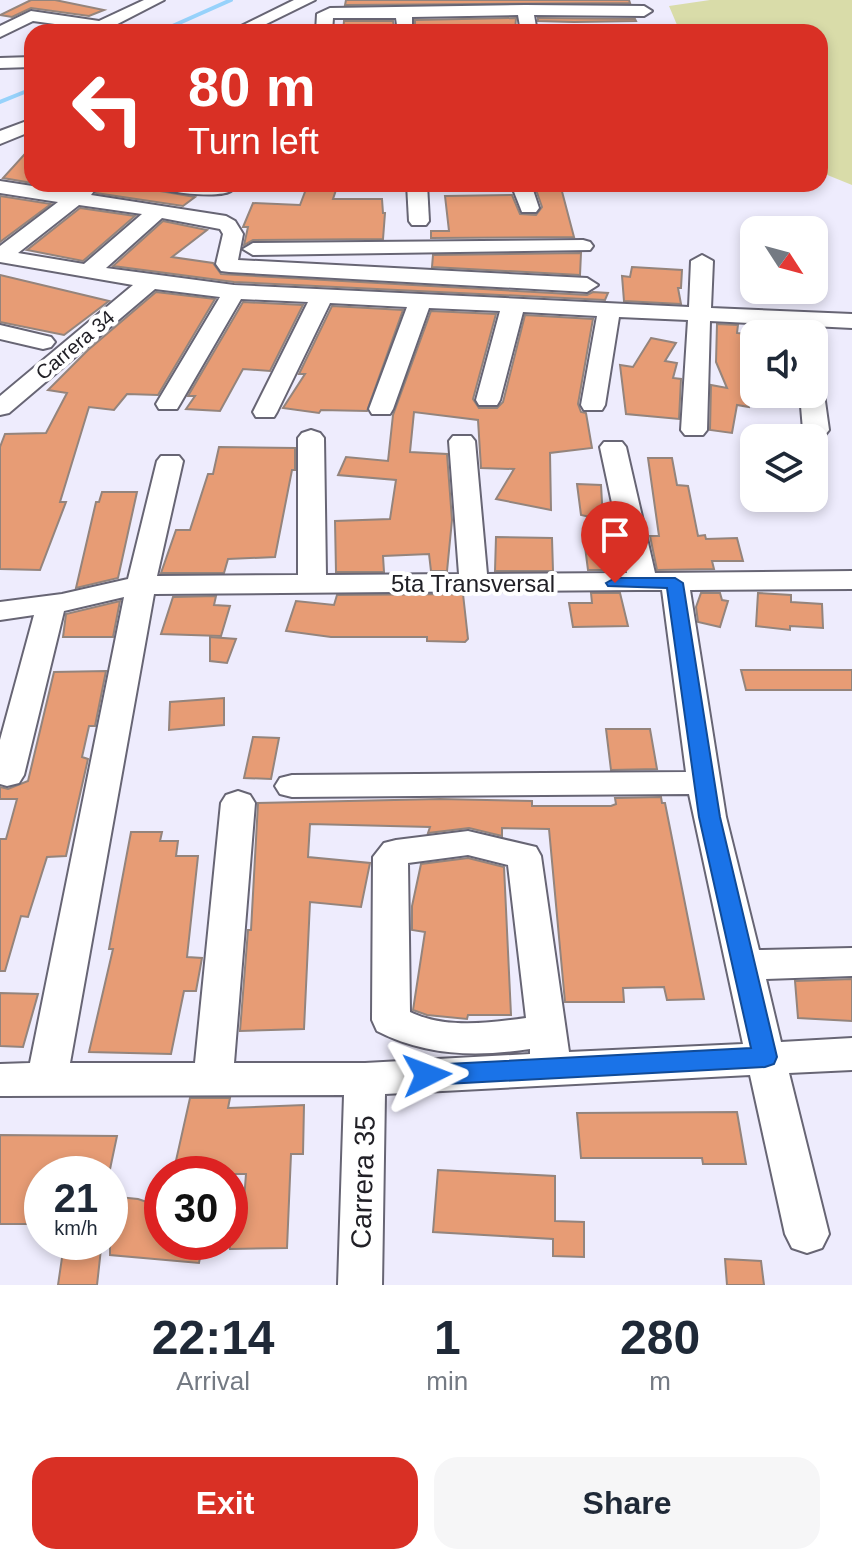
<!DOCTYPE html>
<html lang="en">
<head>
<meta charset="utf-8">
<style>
  :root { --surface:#fff; --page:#f6f6f7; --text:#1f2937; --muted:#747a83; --accent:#d93025 }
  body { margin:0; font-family:Arial,sans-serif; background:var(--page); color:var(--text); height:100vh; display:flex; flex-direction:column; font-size:30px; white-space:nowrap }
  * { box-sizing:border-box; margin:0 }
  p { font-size:26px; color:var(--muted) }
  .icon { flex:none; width:44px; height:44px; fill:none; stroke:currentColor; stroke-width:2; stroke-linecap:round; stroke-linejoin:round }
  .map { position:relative; height:1285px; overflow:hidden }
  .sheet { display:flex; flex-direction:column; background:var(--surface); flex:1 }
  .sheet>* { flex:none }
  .guide { position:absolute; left:24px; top:24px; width:804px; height:168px; border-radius:24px; box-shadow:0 4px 12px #0003; background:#d93025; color:#fff; overflow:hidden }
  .needle { width:52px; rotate:126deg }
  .buttons { position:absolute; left:740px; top:216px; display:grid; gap:16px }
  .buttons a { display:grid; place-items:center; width:88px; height:88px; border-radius:16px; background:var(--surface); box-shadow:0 4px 12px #0003; font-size:40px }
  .speed { position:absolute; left:24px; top:1156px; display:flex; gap:16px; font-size:40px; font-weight:700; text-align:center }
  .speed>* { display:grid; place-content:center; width:104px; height:104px; border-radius:50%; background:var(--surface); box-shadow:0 4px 12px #0003; line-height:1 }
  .speed small { font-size:20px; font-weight:400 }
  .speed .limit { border:12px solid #d22; background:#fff; color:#111 }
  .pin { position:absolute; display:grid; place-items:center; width:68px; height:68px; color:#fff; margin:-82px -34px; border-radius:50% 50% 50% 0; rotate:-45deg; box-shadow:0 0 8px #0007 }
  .pin .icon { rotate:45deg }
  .me { position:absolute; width:88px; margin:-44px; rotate:87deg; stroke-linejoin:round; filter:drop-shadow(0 0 6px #0008) }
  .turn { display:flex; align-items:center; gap:28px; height:168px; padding:0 32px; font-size:36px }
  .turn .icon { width:104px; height:104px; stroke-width:2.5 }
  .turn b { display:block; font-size:56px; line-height:68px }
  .eta { display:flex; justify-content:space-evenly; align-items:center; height:136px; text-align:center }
  .eta b { font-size:48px; font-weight:800; line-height:56px }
  .cta { display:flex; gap:16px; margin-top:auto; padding:16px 32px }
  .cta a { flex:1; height:92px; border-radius:24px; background:var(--accent); color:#fff; font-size:32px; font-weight:800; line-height:92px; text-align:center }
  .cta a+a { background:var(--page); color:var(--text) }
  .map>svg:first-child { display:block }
</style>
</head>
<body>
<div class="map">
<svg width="852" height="1285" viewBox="0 0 852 1285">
  <rect width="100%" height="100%" fill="#eeecfd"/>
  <path fill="#d9dca9" d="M 710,0 L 852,0 L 852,185 L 820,172 L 820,32 L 680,32 L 669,6 Z"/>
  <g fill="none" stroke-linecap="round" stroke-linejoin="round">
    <g stroke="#97d2fb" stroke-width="4">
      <path d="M 159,32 L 231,0"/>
      <path d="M 0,102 L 32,89"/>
    </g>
  </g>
  <g fill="#e79c75" stroke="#94847c" stroke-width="2">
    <path d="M 31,0 L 55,0 L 104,10 L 89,16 L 31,8 L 12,17 L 0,15 Z"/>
    <path d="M 346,0 L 629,0 L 630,3 L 345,5 Z"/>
    <path d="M 516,18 L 515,32 L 415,32 L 415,20 Z"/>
    <path d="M 538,18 L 635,19 L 636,21 L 574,22 L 538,21 Z"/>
    <path d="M 344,21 L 393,21 L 395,32 L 343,32 Z"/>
    <path d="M 32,146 L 32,183 L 3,178 Z"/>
    <path d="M 91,184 L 119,184 L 195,197 L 183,206 L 96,193 Z"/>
    <path d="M 308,184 L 338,184 L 333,199 L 382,199 L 383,213 L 385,213 L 383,239 L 253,240 L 244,245 L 248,227 L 243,227 L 253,203 L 300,205 Z"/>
    <path d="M 534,184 L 560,184 L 574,237 L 431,238 L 431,231 L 449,231 L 445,196 L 512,195 L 520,214 L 536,215 L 542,207 Z"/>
    <path d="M 0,196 L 51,204 L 0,242 Z"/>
    <path d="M 80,208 L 135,216 L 83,261 L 27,250 Z"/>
    <path d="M 163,221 L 207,230 L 172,257 L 213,263 L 221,274 L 587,295 L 593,292 L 608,293 L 605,300 L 234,282 L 113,266 Z"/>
    <path d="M 581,253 L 580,275 L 432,267 L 433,255 Z"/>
    <path d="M 632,267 L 682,270 L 681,288 L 678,288 L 681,304 L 624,301 L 622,276 L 630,277 Z"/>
    <path d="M 0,275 L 109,301 L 64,335 L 0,322 Z"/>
    <path d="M 156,292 L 215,299 L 158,395 L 127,394 L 114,410 L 89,407 L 60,502 L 66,502 L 40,570 L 0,569 L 0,447 L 5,434 L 46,433 L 67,393 L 48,390 L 88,350 Z"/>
    <path d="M 243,302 L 303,305 L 270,371 L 243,369 L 220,411 L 186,409 L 195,396 L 188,396 Z"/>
    <path d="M 332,306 L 403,310 L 367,411 L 321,410 L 319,413 L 283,408 L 305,374 L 299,374 Z"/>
    <path d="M 431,311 L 496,314 L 473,399 L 479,408 L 497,408 L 503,402 L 525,315 L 593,319 L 578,404 L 581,412 L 586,413 L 592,448 L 550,453 L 551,510 L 496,499 L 514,469 L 481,468 L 478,420 L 414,412 L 410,452 L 447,454 L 452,520 L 447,571 L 431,571 L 429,554 L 383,556 L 384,572 L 336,572 L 335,521 L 390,519 L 396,480 L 338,475 L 346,457 L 388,461 L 393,415 Z"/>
    <path d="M 717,324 L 738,325 L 737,333 L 745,334 L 746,358 L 754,359 L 754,382 L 751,382 L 749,407 L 737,405 L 732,433 L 710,430 L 711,385 L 727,388 L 716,362 Z"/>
    <path d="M 651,338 L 676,343 L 665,361 L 677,363 L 673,378 L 681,379 L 679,419 L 626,414 L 620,365 L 633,367 Z"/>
    <path d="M 219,447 L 295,448 L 295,470 L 292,470 L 275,557 L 228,559 L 224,573 L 161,573 L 176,530 L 190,530 L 208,474 L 213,474 Z"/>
    <path d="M 648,458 L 672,458 L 677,485 L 688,486 L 698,536 L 705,535 L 706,539 L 737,538 L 743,561 L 712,561 L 714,569 L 657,570 L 650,536 L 659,536 Z"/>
    <path d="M 577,484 L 601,485 L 603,520 L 581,515 Z"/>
    <path d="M 102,492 L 137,492 L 118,578 L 76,588 L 96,502 L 99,502 Z"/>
    <path d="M 496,537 L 552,538 L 553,571 L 495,571 Z"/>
    <path d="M 584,539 L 617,539 L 623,570 L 588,570 Z"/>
    <path d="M 591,593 L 620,593 L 628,626 L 573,627 L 569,603 L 592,603 Z"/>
    <path d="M 701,593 L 720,593 L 722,600 L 728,601 L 720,627 L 698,622 L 696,607 Z"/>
    <path d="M 758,593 L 791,595 L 791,602 L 822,604 L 823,628 L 790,626 L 790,630 L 756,626 Z"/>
    <path d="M 463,594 L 468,639 L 465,642 L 427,641 L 427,637 L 331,637 L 286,631 L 296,601 L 334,605 L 337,595 Z"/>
    <path d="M 216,596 L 214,605 L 230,606 L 221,636 L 161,634 L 173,597 Z"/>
    <path d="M 120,601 L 113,637 L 63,637 L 66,614 Z"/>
    <path d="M 210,637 L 236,639 L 227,663 L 210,661 Z"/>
    <path d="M 741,670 L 852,670 L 852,690 L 746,690 Z"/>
    <path d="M 106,671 L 95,726 L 89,726 L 82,757 L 88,759 L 66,856 L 47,857 L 28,917 L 21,916 L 5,971 L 0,971 L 0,839 L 6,839 L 17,799 L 0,799 L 0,787 L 8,789 L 28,781 L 54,672 Z"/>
    <path d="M 224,698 L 224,725 L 169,730 L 170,702 Z"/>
    <path d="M 606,729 L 650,729 L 657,769 L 611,770 Z"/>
    <path d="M 253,737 L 279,738 L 271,779 L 244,778 Z"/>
    <path d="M 661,797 L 662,803 L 665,803 L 704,999 L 667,1000 L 664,987 L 623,988 L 624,1002 L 565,1002 L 549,829 L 502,828 L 502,836 L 469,828 L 428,833 L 430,827 L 310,824 L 308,857 L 370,863 L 361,907 L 310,902 L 304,1029 L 240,1031 L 248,930 L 251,930 L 258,803 L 440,799 L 532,801 L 532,806 L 611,806 L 616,804 L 615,798 Z"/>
    <path d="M 131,832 L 162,832 L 160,841 L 178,841 L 176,856 L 198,856 L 187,957 L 202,958 L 196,991 L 184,991 L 171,1054 L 89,1052 L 113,949 L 109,949 Z"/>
    <path d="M 468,858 L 504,867 L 511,1015 L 468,1015 L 467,1019 L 427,1015 L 413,1010 L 425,932 L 412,930 L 412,906 L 421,864 Z"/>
    <path d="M 852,979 L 852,1021 L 798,1018 L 795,981 Z"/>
    <path d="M 0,993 L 38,994 L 23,1047 L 0,1046 Z"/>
    <path d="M 190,1098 L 230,1098 L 228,1108 L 304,1105 L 303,1154 L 291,1154 L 287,1248 L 230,1249 L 230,1214 L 243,1213 L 246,1174 L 173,1174 Z"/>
    <path d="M 737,1112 L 746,1164 L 703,1164 L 702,1158 L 581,1158 L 577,1113 Z"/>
    <path d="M 0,1135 L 117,1136 L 109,1174 L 42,1174 L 42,1224 L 0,1224 Z"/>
    <path d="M 438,1170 L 555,1176 L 555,1221 L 584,1222 L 584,1257 L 553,1256 L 553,1239 L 433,1232 Z"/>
    <path d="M 118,1197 L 138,1199 L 162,1207 L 162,1242 L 203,1242 L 199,1263 L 110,1255 L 110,1226 Z"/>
    <path d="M 101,1249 L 97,1285 L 58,1285 L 63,1251 Z"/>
    <path d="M 725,1259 L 761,1261 L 764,1285 L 727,1285 Z"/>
  </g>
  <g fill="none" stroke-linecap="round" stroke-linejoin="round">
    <g stroke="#676574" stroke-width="4">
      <g id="minor">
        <path d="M 144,0 L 164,0 L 102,32 L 81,32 L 84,28 L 33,21 L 0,37 L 0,26 L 31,11 L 99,21 Z"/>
        <path d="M 294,0 L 315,0 L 250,32 L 229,32 Z"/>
        <path d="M 525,5 L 644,6 L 652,11 L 644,16 L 534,15 L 537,32 L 521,32 L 518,15 L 412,17 L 412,32 L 398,32 L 396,18 L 333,18 L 332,32 L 316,32 L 317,14 L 330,8 Z"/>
        <path d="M 32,57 L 32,67 L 0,68 L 0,58 Z"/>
        <path d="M 32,119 L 32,131 L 0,144 L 0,131 Z"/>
        <path d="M 0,181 L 71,192 L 84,185 L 91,187 L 94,191 L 91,195 L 226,216 L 235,221 L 243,234 L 238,260 L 587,278 L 598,285 L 587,292 L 229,272 L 221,271 L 216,264 L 223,234 L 220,229 L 162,218 L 106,268 L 234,285 L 689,307 L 691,261 L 702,255 L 713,261 L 711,308 L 852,314 L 852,328 L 710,321 L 707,430 L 703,435 L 685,435 L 681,430 L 688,320 L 619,317 L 605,405 L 602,410 L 584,410 L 581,405 L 597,316 L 523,312 L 500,400 L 497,405 L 479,405 L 476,400 L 500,311 L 429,308 L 393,409 L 390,414 L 372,414 L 369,409 L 407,307 L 330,303 L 277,412 L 274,417 L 256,417 L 253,412 L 308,302 L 241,299 L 180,404 L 177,409 L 159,409 L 156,404 L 220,297 L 155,289 L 9,413 L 0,415 L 0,396 L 133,285 L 0,262 L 0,246 L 58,202 L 0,193 ZM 79,205 L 142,214 L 84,264 L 18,253 Z"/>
        <path d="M 151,184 L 221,184 L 232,190 C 223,199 160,193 151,184 Z"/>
        <path d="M 407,184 L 427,184 L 429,221 L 426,225 L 412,225 L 409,221 Z"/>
        <path d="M 511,184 L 531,184 L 539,208 L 536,212 L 522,212 Z"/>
        <path d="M 583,240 L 590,242 L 593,246 L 590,250 L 253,255 L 243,249 L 253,243 Z"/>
        <path d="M 0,325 L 51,337 L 55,342 L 51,347 L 43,349 L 0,339 Z"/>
        <path d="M 814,387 L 824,394 L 829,430 L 825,435 L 807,435 L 803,430 L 800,394 L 814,394 Z"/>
        <path d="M 311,430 L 320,433 L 324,438 L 326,575 L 459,574 L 449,441 L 453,436 L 471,436 L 475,441 L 487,574 L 627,573 L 600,447 L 604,442 L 622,442 L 626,447 L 655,573 L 852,571 L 852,589 L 690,590 L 726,817 L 759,950 L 852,948 L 852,976 L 766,979 L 781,1042 L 852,1038 L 852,1070 L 789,1073 L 829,1234 L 822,1248 L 807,1253 L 792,1248 L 785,1234 L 750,1075 L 385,1094 L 382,1285 L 338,1285 L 344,1095 L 0,1096 L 0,1064 L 30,1063 L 124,597 L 64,611 L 24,775 L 19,783 L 7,786 L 0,784 L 0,740 L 34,615 L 0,620 L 0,602 L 62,594 L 128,579 L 157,461 L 161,456 L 179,456 L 183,461 L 157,576 L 298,575 L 298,438 L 302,433 ZM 637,590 L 662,590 L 686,772 L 292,775 L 280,778 L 275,786 L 280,794 L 292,797 L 689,794 L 743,1044 L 569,1052 L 541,856 L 536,847 L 468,831 L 396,840 L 384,843 L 373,857 L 372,1020 L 377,1031 C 426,1056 476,1057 530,1049 L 530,1054 L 365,1063 L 234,1063 L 255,803 L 250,795 L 238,791 L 226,795 L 221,803 L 195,1063 L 70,1063 L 154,594 ZM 468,855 L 508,865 L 526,1018 C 489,1023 445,1029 410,1012 L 408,863 Z"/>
      </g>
    </g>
    <use href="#minor" fill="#fff" fill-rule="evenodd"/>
  </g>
  <path fill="#1a73e8" stroke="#114b97" stroke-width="2" d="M 615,578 L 675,578 L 683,583 L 720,817 L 777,1057 L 774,1064 L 765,1067 L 427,1085 L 419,1082 L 415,1075 L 419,1068 L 427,1065 L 751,1048 L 699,817 L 667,588 L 608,586 L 606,583 Z"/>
  <g text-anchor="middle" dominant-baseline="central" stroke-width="8" stroke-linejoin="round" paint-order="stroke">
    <g font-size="20" fill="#212026" stroke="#fff">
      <text transform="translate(75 345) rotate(-40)">Carrera 34</text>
    </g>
    <g font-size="24" fill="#212026" stroke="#fff">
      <text x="473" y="583">5ta Transversal</text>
    </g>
    <g font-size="28" fill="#212026" stroke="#fff">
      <text transform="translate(363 1182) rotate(-88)">Carrera 35</text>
    </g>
  </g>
</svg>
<div class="buttons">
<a><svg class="needle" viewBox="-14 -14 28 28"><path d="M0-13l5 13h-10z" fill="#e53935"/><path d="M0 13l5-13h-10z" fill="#747a83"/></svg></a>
<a><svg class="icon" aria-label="sound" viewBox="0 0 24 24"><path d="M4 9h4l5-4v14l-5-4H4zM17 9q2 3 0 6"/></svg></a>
<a><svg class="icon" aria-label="layers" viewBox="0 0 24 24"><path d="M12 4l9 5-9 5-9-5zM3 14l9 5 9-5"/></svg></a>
</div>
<div class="speed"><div>21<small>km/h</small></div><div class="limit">30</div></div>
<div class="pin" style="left:615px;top:583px;background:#d93025"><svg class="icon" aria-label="arrive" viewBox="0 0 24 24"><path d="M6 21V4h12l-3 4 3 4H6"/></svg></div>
<svg class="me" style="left:427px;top:1075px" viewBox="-20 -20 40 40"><path d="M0-17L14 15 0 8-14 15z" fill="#1a73e8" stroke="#fff" stroke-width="4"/></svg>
<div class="guide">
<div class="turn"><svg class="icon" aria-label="left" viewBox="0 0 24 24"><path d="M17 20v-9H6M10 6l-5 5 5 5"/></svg><div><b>80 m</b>Turn left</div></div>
</div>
</div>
<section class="sheet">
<div class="eta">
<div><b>22:14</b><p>Arrival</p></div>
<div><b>1</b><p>min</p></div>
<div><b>280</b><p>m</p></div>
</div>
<div class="cta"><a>Exit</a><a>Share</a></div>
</section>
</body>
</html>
